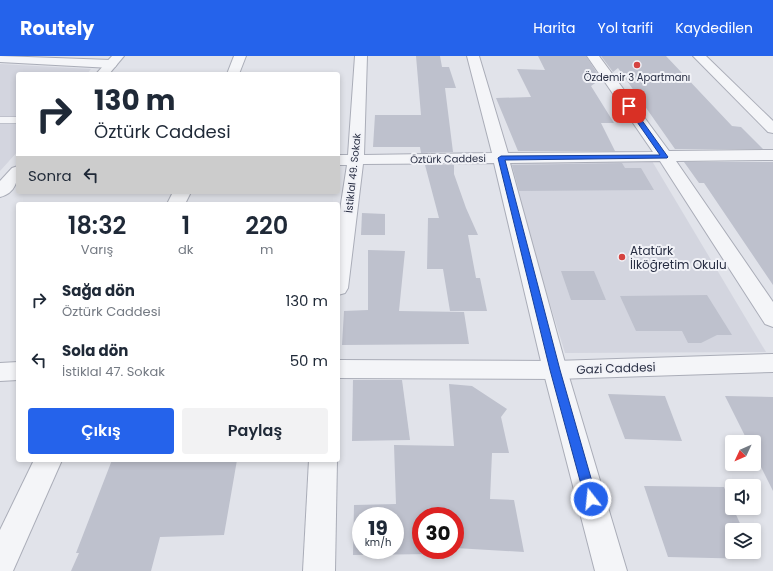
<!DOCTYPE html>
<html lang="tr">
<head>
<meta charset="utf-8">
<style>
  :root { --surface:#fff; --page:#f2f2f3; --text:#1f2937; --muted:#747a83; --accent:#2563eb }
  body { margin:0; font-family:Poppins,sans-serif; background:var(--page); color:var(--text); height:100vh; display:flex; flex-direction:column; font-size:15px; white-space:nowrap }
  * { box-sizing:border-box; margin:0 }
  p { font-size:13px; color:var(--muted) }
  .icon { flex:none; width:22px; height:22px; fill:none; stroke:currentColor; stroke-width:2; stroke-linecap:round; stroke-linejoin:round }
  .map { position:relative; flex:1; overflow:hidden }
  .panel { position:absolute; left:16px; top:146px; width:324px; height:260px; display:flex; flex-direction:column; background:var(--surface); border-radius:4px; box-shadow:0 2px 6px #0003 }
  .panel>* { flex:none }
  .banner { position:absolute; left:16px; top:16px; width:324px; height:122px; border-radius:4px; box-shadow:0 2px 6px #0003; background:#fff; color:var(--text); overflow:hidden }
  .needle { width:26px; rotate:226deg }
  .controls { position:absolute; left:725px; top:379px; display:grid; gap:8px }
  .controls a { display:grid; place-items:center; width:36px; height:36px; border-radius:4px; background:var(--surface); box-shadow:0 2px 6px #0003; font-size:20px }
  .speed { position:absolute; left:352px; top:451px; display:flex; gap:8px; font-size:20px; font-weight:700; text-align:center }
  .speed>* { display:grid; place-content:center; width:52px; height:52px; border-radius:50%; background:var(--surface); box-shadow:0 2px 6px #0003; line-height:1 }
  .speed small { font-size:10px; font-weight:400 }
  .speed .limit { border:6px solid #d22; background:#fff; color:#111 }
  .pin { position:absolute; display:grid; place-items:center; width:34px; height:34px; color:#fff; margin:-17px; border-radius:8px; box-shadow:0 2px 6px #0006 }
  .me { position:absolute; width:44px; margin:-22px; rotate:344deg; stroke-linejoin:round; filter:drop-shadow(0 0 3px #0008) }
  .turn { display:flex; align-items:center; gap:14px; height:84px; padding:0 12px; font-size:18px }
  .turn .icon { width:52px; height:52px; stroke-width:2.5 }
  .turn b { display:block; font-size:28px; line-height:34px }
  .then { display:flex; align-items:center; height:38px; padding:0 12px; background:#0003; gap:8px; font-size:15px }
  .eta { display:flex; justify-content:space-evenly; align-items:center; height:68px; text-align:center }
  .eta b { font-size:24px; font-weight:600; line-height:28px }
  .cta { display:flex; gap:8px; margin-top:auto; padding:8px 12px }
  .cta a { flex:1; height:46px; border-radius:4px; background:var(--accent); color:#fff; font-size:16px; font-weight:600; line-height:46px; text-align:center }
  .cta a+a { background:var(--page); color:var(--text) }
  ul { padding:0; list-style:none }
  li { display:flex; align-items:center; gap:12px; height:60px; padding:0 12px }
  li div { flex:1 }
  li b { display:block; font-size:15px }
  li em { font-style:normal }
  header { display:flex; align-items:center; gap:24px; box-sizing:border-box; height:56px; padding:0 20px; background:var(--accent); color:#fff }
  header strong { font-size:19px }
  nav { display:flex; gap:22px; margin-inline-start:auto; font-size:14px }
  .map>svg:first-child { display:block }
</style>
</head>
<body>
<header>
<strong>Routely</strong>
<nav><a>Harita</a><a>Yol tarifi</a><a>Kaydedilen</a></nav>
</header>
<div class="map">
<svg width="773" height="515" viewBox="0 0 773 515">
  <rect width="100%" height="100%" fill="#e1e3ea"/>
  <g fill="#d3d5df">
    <path d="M 0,8 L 91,13 L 87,18 L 18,18 L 18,95 L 0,115 Z"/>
    <path d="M 506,105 L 652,105 L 766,296 L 565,297 Z"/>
  </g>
  <g fill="#bec1cd" fill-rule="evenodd">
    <path d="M 416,0 L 440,0 L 442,11 L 449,11 L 456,32 L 445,32 L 453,96 L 421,97 L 420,91 L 373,91 L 375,59 L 421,59 Z"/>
    <path d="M 538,0 L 586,0 L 601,23 L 591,30 L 614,67 L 601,67 L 615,95 L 518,95 L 496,42 L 531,41 L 517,13 L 545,14 Z"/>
    <path d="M 601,0 L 666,0 L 732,70 L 741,71 L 763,93 L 675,93 L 618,12 L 613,16 Z"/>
    <path d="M 684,106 L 773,106 L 773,229 L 704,127 L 699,127 Z"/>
    <path d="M 622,107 L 625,112 L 641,112 L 654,134 L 519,135 L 512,109 Z"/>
    <path d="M 425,109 L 454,109 L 454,118 L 466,152 L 478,179 L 468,179 L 476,222 L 480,222 L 487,255 L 450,255 L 443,213 L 427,213 L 428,162 L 439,162 Z"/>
    <path d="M 362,157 L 385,158 L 385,179 L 361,179 Z"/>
    <path d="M 368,194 L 405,195 L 399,255 L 464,256 L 469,288 L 342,289 L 344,255 L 368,254 Z"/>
    <path d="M 561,215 L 594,215 L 606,244 L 571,244 Z"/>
    <path d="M 707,239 L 732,279 L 717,279 L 701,287 L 688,287 L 682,275 L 636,275 L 620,240 Z"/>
    <path d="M 353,324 L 402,324 L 410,384 L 352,385 Z"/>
    <path d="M 449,328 L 472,330 L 507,353 L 501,361 L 509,397 L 492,397 L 490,443 L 514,444 L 524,496 L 455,492 L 455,460 L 421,460 L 421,494 L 434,494 L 434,498 L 353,499 L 354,449 L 396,448 L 394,389 L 454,390 ZM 361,460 L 395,460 L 395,494 L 361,494 Z"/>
    <path d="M 608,338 L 665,340 L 682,385 L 625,383 Z"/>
    <path d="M 725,340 L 773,341 L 773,435 L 754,397 L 754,386 L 748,386 Z"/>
    <path d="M 112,404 L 237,404 L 224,479 L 160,481 L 151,515 L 71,515 L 79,497 L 76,497 Z"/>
    <path d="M 644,430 L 724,431 L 732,452 L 733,452 L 743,474 L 732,474 L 732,496 L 753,496 L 756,503 L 668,501 Z"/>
  </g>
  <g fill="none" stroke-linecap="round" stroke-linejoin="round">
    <g stroke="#aaadb8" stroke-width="1">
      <rect id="service" x="0" y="61" width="18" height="6"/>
    </g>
    <g stroke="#aaadb8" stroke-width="2">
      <g id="minor">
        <path d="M 0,0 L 111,4 L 115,5 L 117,8 L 115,11 L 111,12 L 0,6 Z"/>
        <path d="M 234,0 L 246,0 L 239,18 L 227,18 Z"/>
        <path d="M 355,0 L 367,0 L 364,99 L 492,97 L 467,0 L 479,0 L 508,97 L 653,96 L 587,0 L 599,0 L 669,95 L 773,94 L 773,104 L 676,105 L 773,246 L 773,271 L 765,268 L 660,105 L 510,107 L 567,314 L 627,515 L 595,515 L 543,314 L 494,107 L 363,108 L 348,232 L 345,237 L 338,239 L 338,167 L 347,109 L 338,109 L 338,99 L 348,99 Z"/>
        <path d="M 693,0 L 706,0 L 773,65 L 773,77 L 768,76 Z"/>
        <path d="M 173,136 L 191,136 L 185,148 L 167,148 Z"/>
        <path d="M 34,404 L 62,404 L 13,515 L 0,515 L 0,474 Z"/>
        <path d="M 309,404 L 337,404 L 335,515 L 303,515 Z"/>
      </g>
    </g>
    <g stroke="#aaadb8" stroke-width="2">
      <g id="tertiary">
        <path d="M 112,0 L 124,0 L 109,18 L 96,18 Z"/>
        <path d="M 18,110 C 18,124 16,137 0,141 L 0,125 L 12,112 Z"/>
        <path d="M 773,298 L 773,316 L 555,323 L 338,322 L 338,304 L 555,305 Z"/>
        <path d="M 18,306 L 18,324 L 0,325 L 0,307 Z"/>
      </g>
    </g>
    <use href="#service" fill="#f4f5f8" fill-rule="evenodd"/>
    <use href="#minor" fill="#f4f5f8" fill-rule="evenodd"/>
    <use href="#tertiary" fill="#f4f5f8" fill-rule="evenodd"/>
  </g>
  <path fill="#2563eb" stroke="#184099" d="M 627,49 L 631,49 L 668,101 L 667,102 L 505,104 L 560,314 L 597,443 L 595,447 L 591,449 L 586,447 L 585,443 L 550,314 L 498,102 L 501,100 L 660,99 L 626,50 Z"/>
  <g fill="#d54340" stroke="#f1f2f7" stroke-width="1.5">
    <circle cx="637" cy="9" r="4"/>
    <circle cx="622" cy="201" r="4"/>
  </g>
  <g text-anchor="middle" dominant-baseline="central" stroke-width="4" stroke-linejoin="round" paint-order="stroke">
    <g font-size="10" fill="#282e43" stroke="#f1f2f7">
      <text x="637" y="21">Özdemir 3 Apartmanı</text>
    </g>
    <g font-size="10" fill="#282e43" stroke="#f1f2f7">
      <text transform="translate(448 103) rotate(-1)">Öztürk Caddesi</text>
      <text transform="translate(353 117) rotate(-84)">İstiklal 49. Sokak</text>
    </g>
    <g font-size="12" fill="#282e43" stroke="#f1f2f7" text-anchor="start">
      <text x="630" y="194">Atatürk<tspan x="630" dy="14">İlköğretim Okulu</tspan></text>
    </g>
    <g font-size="12" fill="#282e43" stroke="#f1f2f7">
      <text transform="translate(616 312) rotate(-2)">Gazi Caddesi</text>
    </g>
  </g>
</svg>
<div class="controls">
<a><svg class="needle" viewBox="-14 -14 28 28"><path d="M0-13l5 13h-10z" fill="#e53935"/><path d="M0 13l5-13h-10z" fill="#747a83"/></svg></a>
<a><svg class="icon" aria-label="sound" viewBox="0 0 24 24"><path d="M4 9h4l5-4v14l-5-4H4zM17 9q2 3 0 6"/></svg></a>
<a><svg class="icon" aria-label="layers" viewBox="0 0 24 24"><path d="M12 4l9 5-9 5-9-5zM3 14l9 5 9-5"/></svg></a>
</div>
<div class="speed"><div>19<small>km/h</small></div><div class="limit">30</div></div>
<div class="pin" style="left:629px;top:50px;background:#d93025"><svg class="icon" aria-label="arrive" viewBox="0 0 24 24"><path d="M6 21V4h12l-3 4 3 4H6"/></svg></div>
<svg class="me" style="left:591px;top:443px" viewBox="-20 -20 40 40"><circle r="17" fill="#2563eb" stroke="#fff" stroke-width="3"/><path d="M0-11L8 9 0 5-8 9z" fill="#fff"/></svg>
<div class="banner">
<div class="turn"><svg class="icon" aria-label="right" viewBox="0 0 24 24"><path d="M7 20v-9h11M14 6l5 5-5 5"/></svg><div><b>130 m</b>Öztürk Caddesi</div></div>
<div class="then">Sonra<svg class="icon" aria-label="left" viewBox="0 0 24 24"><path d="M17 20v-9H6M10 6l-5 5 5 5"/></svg></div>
</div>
<section class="panel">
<div class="eta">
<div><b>18:32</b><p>Varış</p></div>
<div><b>1</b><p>dk</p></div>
<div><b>220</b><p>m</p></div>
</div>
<ul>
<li><svg class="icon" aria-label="right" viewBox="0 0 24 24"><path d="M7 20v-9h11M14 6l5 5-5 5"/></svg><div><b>Sağa dön</b><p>Öztürk Caddesi</p></div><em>130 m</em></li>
<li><svg class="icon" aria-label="left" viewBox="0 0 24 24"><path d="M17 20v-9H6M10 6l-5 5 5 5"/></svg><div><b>Sola dön</b><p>İstiklal 47. Sokak</p></div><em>50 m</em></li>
</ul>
<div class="cta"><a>Çıkış</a><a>Paylaş</a></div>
</section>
</div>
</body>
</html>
